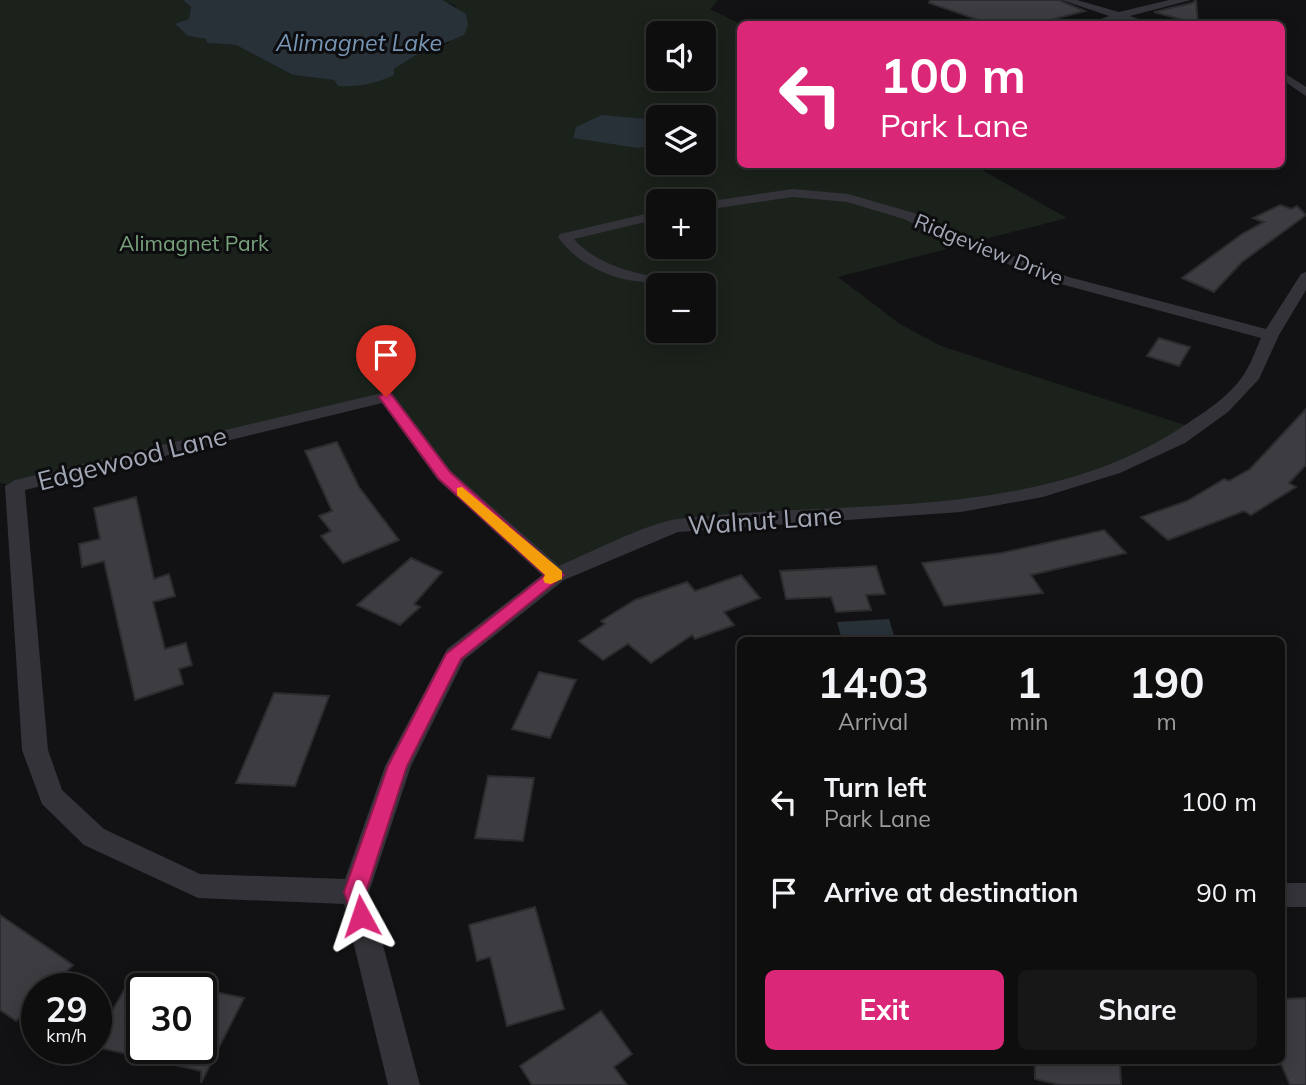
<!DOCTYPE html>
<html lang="en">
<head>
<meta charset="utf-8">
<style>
  :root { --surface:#0e0e0f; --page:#171718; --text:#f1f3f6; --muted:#9b9c9e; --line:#2e2e2f; --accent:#db2777 }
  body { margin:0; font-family:Mulish,sans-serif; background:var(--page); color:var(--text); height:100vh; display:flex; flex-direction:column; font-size:26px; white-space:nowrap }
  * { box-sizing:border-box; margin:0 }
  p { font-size:23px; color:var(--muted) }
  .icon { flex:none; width:38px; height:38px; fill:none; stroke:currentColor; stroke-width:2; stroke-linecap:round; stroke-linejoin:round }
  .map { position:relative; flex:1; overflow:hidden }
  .side { position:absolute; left:737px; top:637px; width:548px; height:427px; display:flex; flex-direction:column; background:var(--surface); border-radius:10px; box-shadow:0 4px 18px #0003,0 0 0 2px var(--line) }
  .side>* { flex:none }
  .banner { position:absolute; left:737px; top:21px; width:548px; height:147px; border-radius:10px; box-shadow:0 4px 18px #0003,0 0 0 2px var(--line); background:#db2777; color:#fff; overflow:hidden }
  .fabs { position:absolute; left:646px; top:21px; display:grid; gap:14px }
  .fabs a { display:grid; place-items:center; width:70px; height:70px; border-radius:10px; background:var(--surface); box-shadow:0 4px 18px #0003,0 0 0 2px var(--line); font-size:35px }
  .speed { position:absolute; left:21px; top:973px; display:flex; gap:14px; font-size:35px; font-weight:700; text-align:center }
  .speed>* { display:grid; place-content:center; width:91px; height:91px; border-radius:50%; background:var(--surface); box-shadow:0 4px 18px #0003,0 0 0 2px var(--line); line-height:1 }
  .speed small { font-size:18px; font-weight:400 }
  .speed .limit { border:4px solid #111; border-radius:10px; background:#fff; color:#111 }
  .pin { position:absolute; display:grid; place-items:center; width:60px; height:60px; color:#fff; margin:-72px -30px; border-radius:50% 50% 50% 0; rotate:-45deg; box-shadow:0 0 7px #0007 }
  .pin .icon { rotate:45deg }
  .me { position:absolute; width:77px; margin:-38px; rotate:355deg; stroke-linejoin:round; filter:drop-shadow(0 0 5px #0008) }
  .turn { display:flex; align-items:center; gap:24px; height:147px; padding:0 28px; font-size:32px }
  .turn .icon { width:91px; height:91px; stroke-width:2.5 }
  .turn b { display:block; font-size:49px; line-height:60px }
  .eta { display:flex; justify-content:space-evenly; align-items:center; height:119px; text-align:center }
  .eta b { font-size:42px; font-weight:700; line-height:49px }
  .primary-button { display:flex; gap:14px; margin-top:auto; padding:14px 28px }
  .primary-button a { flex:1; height:80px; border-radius:10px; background:var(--accent); color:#fff; font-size:28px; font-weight:700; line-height:80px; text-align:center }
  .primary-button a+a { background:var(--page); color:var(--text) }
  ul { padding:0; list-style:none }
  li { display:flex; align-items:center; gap:21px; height:91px; padding:0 28px }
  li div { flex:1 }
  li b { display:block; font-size:26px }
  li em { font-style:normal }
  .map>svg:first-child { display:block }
</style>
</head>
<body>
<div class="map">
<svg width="1306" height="1085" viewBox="0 0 1306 1085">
  <rect width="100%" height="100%" fill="#121214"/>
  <path fill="#1a221b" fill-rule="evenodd" d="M 0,0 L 183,0 L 191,7 L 189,19 L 176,25 L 188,36 L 206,39 L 207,43 L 236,45 L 293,75 L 334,80 L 338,86 L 394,69 L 416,55 L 449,43 L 456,6 L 443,0 L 718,0 L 710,9 L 741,24 L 740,164 L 973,165 L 1067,218 L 838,277 L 900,324 L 941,346 L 1194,428 L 1113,469 L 961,506 L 675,526 L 556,575 L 444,475 L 386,397 L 15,486 L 0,483 ZM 658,33 L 704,33 L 704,79 L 658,79 ZM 658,117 L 704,117 L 704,163 L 658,163 ZM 658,201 L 704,201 L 704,247 L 658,247 ZM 658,285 L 704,285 L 704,331 L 658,331 Z"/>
  <g fill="#283038">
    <path d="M 183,0 L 443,0 L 466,14 L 468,25 L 464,35 L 416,55 L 394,69 L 394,75 C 375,84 359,87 338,86 L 334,80 L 293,75 L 236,45 L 207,43 L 206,39 L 188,36 L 175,24 L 189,19 L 191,7 Z"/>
    <path d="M 602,115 L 658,120 L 658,144 L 638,148 L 573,138 L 576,127 Z"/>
    <path d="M 889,619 L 895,639 L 842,640 L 837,622 Z"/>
  </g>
  <g fill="#3c3c41" stroke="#2c2c30" stroke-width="2">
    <path d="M 930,0 L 1059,0 L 1085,11 L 1039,23 L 990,24 L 929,3 Z"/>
    <path d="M 1196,0 L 1198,24 L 1154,12 L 1192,3 Z"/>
    <path d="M 1280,205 L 1291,209 L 1297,206 L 1306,215 L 1242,262 L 1214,292 L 1182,278 L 1242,234 L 1264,222 L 1253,218 Z"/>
    <path d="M 1159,338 L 1190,347 L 1179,366 L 1147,356 Z"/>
    <path d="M 1306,409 L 1306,465 L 1289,483 L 1296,487 L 1251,515 L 1244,511 L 1168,540 L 1141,517 L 1187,501 L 1224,479 L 1229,481 L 1250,469 Z"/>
    <path d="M 337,442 L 359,487 L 399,540 L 343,563 L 321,536 L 331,531 L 319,516 L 332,511 L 305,451 Z"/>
    <path d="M 136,497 L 154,579 L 169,574 L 175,596 L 153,602 L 165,649 L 186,643 L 192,665 L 179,669 L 183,684 L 135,700 L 104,561 L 82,567 L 79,544 L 100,539 L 94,508 Z"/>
    <path d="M 1104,530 L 1126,553 L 1031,575 L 1043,593 L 944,606 L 922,563 L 1001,553 Z"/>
    <path d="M 411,558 L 442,572 L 414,604 L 420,607 L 400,625 L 357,605 Z"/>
    <path d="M 876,566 L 885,594 L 866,595 L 871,610 L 836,612 L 831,597 L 786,599 L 780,571 Z"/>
    <path d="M 741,575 L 760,598 L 724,612 L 734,625 L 695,639 L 692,635 L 651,663 L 628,644 L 603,660 L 579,641 L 605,624 L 601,621 L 635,600 L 687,582 L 695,591 Z"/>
    <path d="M 539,672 L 576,680 L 550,738 L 512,729 Z"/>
    <path d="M 274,693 L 329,696 L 295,786 L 236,783 Z"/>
    <path d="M 488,776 L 534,778 L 523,841 L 475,838 Z"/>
    <path d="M 535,907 L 564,1009 L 507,1026 L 490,957 L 477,961 L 469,925 Z"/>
    <path d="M 0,915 L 73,965 L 49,989 L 37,989 L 37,1000 L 16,1021 L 0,1010 Z"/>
    <path d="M 126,987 L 142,991 L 142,1048 L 201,1048 L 201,989 L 244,998 L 201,1083 L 201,1071 L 96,1047 L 96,1008 L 112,1011 Z"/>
    <path d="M 1306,998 L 1306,1085 L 1290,1085 L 1281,1064 L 1281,999 Z"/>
    <path d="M 601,1011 L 632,1054 L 614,1067 L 627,1085 L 532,1085 L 520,1066 Z"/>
    <path d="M 1035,1060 L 1120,1060 L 1121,1085 L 1060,1085 L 1035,1079 Z"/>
  </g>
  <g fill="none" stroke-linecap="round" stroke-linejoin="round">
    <g fill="#333339" fill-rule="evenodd">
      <path d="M 1062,0 L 1077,0 L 1119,12 L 1169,0 L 1191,0 L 1130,16 L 1152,24 L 1119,19 L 1088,24 L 1109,16 Z"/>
      <path d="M 1281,71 L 1306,87 L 1306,96 L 1281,79 Z"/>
      <path d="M 793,189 L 848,194 L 914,213 L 961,236 L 1069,277 L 1266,329 L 1301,274 L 1306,272 L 1306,290 L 1279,335 L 1259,379 L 1228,412 L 1185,443 L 1120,473 L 1043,497 L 961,512 L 678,532 L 564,580 L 464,660 L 411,766 L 369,892 L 420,1085 L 388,1085 L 344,904 L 198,898 L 84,845 L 42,804 L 22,750 L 5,486 L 15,480 L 386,392 L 392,393 L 451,471 L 559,566 C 589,553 648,523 677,519 C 848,498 1042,525 1191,421 C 1211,408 1234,392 1246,371 C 1252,361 1256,349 1261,338 L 1057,283 L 951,242 L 904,219 L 847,202 L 793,197 L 704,210 L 704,202 ZM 382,403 L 437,479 L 542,575 L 447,649 L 385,766 L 345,879 L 200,874 L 104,829 L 62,790 L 48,750 L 25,490 Z"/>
      <path d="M 658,211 L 658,219 L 574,239 C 589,258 623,271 647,275 C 658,276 668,270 679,273 L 679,279 C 637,290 583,273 558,237 L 560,234 Z"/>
      <rect x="1281" y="883" width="25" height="24"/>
    </g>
  </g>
  <path fill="#db2777" stroke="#8e194d" stroke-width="2" d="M 386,392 L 391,394 L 450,472 L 564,575 L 461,659 L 407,766 L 366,892 L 372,916 L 369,923 L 361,926 L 354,923 L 344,892 L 388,766 L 446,654 L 545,575 L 439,479 L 379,397 Z"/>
  <path fill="#f59e0b" d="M 462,487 L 562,571 L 562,579 L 551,584 L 545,583 L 543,579 L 545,575 L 457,495 L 457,488 Z"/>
  <g text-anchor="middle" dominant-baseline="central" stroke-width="6" stroke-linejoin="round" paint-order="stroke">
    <g font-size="21" fill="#78a27c" stroke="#0d0d0f">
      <text x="194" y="243">Alimagnet Park</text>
    </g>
    <g font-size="21" fill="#a2a7b5" stroke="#0d0d0f">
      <text transform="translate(989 249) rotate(22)">Ridgeview Drive</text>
    </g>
    <g font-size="23" font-style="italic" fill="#7695b4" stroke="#0d0d0f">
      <text x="359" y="42">Alimagnet Lake</text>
    </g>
    <g font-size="26" fill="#a2a7b5" stroke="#0d0d0f">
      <text transform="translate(132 458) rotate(-14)">Edgewood Lane</text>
      <text transform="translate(765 520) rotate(-4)">Walnut Lane</text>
    </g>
  </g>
</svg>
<div class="fabs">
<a><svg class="icon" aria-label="sound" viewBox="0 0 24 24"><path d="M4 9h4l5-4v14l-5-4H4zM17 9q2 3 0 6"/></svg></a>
<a><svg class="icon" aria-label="layers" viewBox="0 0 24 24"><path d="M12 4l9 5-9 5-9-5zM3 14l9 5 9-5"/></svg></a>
<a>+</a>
<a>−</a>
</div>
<div class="speed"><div>29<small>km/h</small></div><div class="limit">30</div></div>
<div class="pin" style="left:386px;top:397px;background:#d93025"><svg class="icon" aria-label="arrive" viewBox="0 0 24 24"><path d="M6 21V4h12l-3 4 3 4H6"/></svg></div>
<svg class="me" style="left:361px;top:916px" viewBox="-20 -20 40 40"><path d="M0-17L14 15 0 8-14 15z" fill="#db2777" stroke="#fff" stroke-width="4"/></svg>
<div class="banner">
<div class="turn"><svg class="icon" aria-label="left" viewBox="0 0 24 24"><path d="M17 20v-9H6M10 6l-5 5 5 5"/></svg><div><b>100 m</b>Park Lane</div></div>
</div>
<section class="side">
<div class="eta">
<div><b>14:03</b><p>Arrival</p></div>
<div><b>1</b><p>min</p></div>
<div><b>190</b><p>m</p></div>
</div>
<ul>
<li><svg class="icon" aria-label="left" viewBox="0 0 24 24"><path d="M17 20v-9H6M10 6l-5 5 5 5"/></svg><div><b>Turn left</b><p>Park Lane</p></div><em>100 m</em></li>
<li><svg class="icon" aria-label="arrive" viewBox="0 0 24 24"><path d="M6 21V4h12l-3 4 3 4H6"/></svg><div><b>Arrive at destination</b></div><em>90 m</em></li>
</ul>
<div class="primary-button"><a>Exit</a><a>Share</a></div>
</section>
</div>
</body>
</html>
